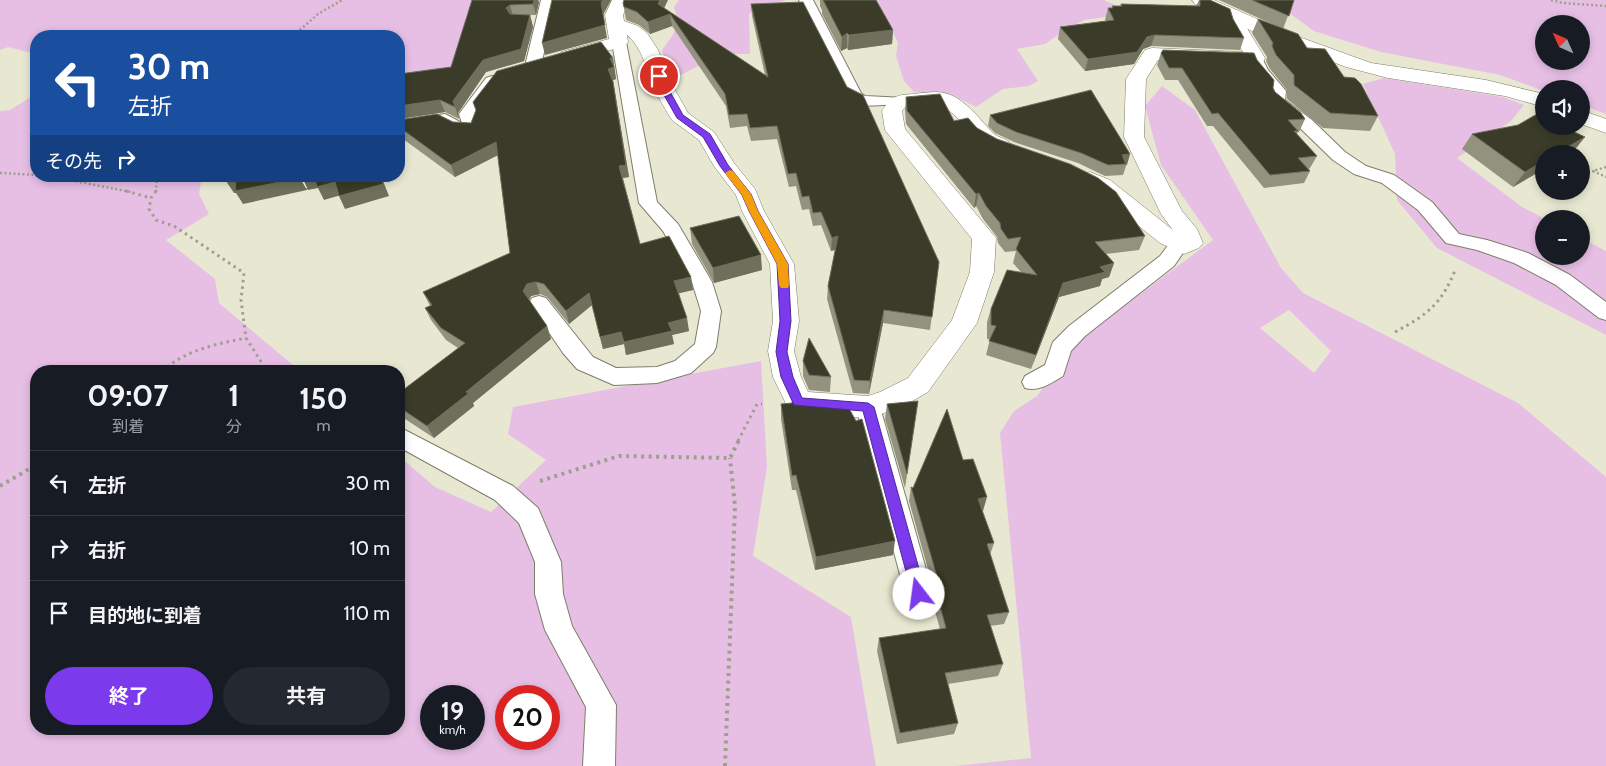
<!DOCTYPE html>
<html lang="ja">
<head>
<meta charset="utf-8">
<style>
  :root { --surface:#171b24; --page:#242831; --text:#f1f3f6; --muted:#9ea1a6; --line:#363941; --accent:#7c3aed }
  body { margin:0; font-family:Cabin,"Noto Sans JP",sans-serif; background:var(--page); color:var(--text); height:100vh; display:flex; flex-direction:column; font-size:19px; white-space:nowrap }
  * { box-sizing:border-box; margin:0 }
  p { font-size:16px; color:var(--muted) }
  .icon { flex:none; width:28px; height:28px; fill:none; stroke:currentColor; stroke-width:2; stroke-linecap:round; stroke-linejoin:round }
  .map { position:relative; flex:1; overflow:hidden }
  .sheet { position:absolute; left:30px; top:365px; width:375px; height:370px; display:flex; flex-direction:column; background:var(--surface); border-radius:20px; box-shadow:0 2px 8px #0003 }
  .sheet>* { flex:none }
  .hud { position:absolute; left:30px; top:30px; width:375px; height:152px; border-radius:20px; box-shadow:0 2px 8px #0003; background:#1a4fa0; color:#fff; overflow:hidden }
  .needle { width:32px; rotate:315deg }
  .controls { position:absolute; left:1535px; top:15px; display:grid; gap:10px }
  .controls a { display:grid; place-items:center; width:55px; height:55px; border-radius:50%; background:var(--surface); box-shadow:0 2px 8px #0003; font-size:25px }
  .speed { position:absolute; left:420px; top:685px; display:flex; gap:10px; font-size:25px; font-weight:700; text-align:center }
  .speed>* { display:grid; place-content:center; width:65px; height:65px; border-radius:50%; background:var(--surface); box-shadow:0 2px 8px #0003; line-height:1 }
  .speed small { font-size:12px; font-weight:400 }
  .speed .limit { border:8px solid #d22; background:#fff; color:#111 }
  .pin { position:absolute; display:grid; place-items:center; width:42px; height:42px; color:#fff; margin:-21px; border:2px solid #fff; border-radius:50%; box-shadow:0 1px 5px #0007 }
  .me { position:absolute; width:55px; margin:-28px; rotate:345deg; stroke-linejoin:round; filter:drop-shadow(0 0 4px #0008) }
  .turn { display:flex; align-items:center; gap:18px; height:105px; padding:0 15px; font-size:22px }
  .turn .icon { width:65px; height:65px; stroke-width:2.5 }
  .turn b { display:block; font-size:35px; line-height:42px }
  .then { display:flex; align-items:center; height:48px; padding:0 15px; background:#0003; gap:10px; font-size:19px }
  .eta { display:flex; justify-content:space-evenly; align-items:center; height:85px; text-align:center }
  .eta b { font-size:30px; font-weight:700; line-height:35px }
  .button { display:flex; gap:10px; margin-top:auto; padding:10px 15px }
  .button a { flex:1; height:58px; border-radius:30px; background:var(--accent); color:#fff; font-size:20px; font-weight:700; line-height:58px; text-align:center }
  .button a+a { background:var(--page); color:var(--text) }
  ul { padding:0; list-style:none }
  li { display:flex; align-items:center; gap:15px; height:65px; padding:0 15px; border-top:1px solid var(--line) }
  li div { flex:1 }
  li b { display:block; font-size:19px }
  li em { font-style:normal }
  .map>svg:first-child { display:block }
</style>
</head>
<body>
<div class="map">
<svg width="1606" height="766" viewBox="0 0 1606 766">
  <rect width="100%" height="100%" fill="#e8e8d2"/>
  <g fill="#e7bfe5" fill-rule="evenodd">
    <path d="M 0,0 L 478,0 L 475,1 L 466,15 L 458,66 L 399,81 L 399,36 L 36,36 L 36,54 L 8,47 L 0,50 Z"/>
    <path d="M 679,0 L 786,0 L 749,13 L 750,54 L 722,54 L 671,80 L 662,50 C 674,34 681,27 674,7 Z"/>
    <path d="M 817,0 L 1104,0 L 1133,13 L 1085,20 L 1068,28 L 1045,44 L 1017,49 L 1038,81 L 1029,86 L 1003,89 L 976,107 L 956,97 L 914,92 L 904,81 L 896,56 L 898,43 L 888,22 Z"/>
    <path d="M 1271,0 L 1606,0 L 1606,114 L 1581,105 L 1581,89 L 1544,89 L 1544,91 L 1500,75 L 1381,52 L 1314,31 ZM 1544,24 L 1581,24 L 1581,61 L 1544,61 Z"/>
    <path d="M 1384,78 L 1503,97 L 1524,105 L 1511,121 L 1457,158 L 1522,207 L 1545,219 L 1544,256 L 1581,256 L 1581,238 L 1606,251 L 1606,335 L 1437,248 L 1397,200 L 1395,154 L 1363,84 Z"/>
    <path d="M 1162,86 L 1195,110 L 1281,268 L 1303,293 L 1518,403 L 1606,477 L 1606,766 L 955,766 L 1031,758 L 1000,433 L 1014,411 L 1037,396 L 1081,338 L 1213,240 L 1161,165 L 1145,106 ZM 1289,310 L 1331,351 L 1314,373 L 1260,328 Z"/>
    <path d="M 36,94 L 36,176 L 202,176 L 199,194 L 209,214 L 166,240 L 215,279 L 219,303 L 300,371 L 36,371 L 36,729 L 399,729 L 399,456 L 435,487 L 491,512 L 546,460 L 508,434 L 513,407 L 761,361 L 767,467 L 753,556 L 851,617 L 876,766 L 0,766 L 0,111 L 10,110 ZM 431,696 L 474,696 L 474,739 L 431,739 ZM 506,696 L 549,696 L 549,739 L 506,739 Z"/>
  </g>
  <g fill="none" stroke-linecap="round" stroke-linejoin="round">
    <g stroke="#7e7e6b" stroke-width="2">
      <g id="lane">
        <path d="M 541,0 L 555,0 L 541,66 L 538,69 L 528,69 L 525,66 Z"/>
        <path d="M 799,0 L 813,0 L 861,93 L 865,96 L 906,98 L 908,101 L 906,104 L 862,106 L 848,99 Z"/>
        <path d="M 619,38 L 624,39 L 626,42 L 657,202 L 678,224 L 712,282 L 721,311 L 716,347 L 713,353 L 691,373 L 657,383 L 614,385 L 577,369 L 563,353 L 529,303 L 532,298 L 539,296 L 546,298 L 593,357 L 616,368 L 657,367 L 675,361 L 695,344 L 701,311 L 692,282 L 663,231 L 639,203 L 612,42 L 614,39 Z"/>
        <path d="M 1257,56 L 1262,58 L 1268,70 L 1286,91 L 1285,100 L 1312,120 L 1345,152 L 1366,166 L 1394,175 L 1432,202 L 1459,234 L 1487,240 L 1528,253 L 1570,275 L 1606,302 L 1606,320 L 1599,318 L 1556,285 L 1514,263 L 1477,250 L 1446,243 L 1418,210 L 1382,183 L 1354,174 L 1333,160 L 1300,128 L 1271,104 L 1269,101 L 1270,92 L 1253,71 L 1249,61 L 1252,58 Z"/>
        <path d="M 492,76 L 498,78 L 500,81 L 475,114 L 478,122 L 475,133 C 460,136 454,133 442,124 L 399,131 L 399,121 L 445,114 L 462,123 L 459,114 L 486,78 Z"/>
        <path d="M 293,176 L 311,176 L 311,184 L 308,188 L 302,189 L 296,188 L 293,184 Z"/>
        <path d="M 1179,238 L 1186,240 L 1189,244 L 1174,266 L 1085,336 L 1071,351 L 1063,376 C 1051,383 1039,392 1025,388 L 1022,382 L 1025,376 L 1045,365 L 1053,342 L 1069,326 L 1160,256 L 1172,240 Z"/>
        <path d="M 868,398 L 876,401 L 880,407 L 933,594 L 929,603 L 919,606 L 909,603 L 905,594 L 856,407 L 860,401 Z"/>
        <path d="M 399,427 L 513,486 L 538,508 L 561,562 L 563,594 L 572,626 L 616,705 L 615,766 L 583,766 L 586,707 L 545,630 L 535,594 L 535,562 L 519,523 L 495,500 L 399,447 Z"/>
      </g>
    </g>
    <g stroke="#7e7e6b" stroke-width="1">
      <g id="street">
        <path d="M 612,0 L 630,0 L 623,15 L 624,21 L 638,26 L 647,33 L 658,50 L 674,88 L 688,113 L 714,132 L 734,163 L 755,189 L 764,211 L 794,264 L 799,321 L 794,351 L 801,377 L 808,392 L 868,396 L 880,392 L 908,378 L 952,320 L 970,272 L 972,239 L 885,130 L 882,111 C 892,96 896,95 914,94 C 921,93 930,92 937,92 C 962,93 977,117 993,133 C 998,138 1007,138 1012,145 L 1008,149 C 974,158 966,112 937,105 C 928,102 915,106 906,106 L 902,111 L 905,129 L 996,238 L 994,272 L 977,323 L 928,392 L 900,408 L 868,418 L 799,413 L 789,410 L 773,377 L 768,351 L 773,321 L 770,264 L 742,211 L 736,195 L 714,166 L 699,140 L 673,121 L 670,117 C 664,107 658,97 653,86 C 646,68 642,47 627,35 L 628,42 L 625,46 L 568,62 L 561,60 L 559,56 L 561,52 L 609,39 L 605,15 Z"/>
        <path d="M 1236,15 L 1242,16 L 1248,30 L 1265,58 L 1263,62 L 1256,64 L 1158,60 L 1146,79 L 1144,137 L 1182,211 L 1197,229 L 1203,243 L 1199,248 L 1184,254 L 1160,243 L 1094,190 L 1082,184 L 1079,179 L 1082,174 L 1090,172 L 1110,180 L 1173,230 L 1161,214 L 1124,137 L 1126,79 L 1145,50 L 1152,48 L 1243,52 L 1230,30 L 1227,20 L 1230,16 Z"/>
      </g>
    </g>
    <g stroke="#7e7e6b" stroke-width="1">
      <g id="secondary">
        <path d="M 1192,0 L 1214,0 L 1291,34 L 1371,63 L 1486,80 L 1544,94 L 1544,107 L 1505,96 L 1388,78 L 1346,67 L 1254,32 L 1195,4 Z"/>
        <path d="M 1581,110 L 1606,119 L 1606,133 L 1581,124 Z"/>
      </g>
    </g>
    <g stroke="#9f9f8e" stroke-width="2.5" stroke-dasharray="2 2.5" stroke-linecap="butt">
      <path d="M 1551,0 L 1563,3 L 1606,6"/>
      <path d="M 293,36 L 318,14 L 342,0"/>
      <path d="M 1606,167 L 1593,171 L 1606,177"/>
      <path d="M 0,173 L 36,175"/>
      <path d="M 49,176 L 131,192"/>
      <path d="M 156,192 L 157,176"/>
    </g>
    <g stroke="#9f9f8e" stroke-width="3" stroke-dasharray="2.5 4" stroke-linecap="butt">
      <path d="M 126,191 L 151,198"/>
      <path d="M 156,191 L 151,198 L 149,209 L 156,220 L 174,226 L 244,273 L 241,300 L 246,338 L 267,371"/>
      <path d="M 1395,332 C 1427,315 1442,304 1456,268"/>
      <path d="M 162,371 C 186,350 216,344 246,338"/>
      <path d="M 738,441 L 757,404 L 762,404"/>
    </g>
    <g stroke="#9f9f8e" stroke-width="4" stroke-dasharray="3 4.5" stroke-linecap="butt">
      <path d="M 540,481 L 619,456 L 730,458 L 739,440"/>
      <path d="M 0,486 L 36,465"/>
      <path d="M 725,766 L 735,506 L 730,458"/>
    </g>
    <use href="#lane" fill="#fff" fill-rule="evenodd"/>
    <use href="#street" fill="#fff" fill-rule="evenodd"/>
    <use href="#secondary" fill="#fff" fill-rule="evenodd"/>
  </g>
  <g fill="#92927e">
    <path d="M 472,0 L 538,0 L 539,2 L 536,15 L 530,15 L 533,27 L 524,61 L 486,72 L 458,113 L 459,119 L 445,112 L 399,119 L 399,74 L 451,67 Z"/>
    <path d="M 820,0 L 876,0 L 893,30 L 892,44 L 848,50 L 847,48 L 841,51 L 822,14 L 822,10 L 820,6 Z"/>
    <path d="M 1199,0 L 1210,0 L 1233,19 L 1244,38 L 1240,50 L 1151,46 L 1143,49 L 1134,64 L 1085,71 L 1058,39 L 1060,27 L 1106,21 L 1105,20 L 1108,8 L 1112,8 L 1112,6 L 1120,6 L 1121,4 L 1196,6 Z"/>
    <path d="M 1219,0 L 1294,0 L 1283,29 Z"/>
    <path d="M 623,3 L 664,8 L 765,75 L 752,16 L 751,4 L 847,87 L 939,262 L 930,330 L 883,323 L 869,394 L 853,393 L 827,299 L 828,286 L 835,250 L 831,251 L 821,225 L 813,226 L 809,209 L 802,210 L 796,186 L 789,187 L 777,139 L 751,141 L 747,126 L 730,128 L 726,106 L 672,26 L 650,34 L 639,25 L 626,20 Z"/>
    <path d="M 1258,19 L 1307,48 L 1344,77 L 1378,116 L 1370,131 L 1323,128 L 1287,99 L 1287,90 L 1270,69 L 1266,61 L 1267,57 L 1252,33 Z"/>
    <path d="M 1161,53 L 1257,60 L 1275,92 L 1305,119 L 1299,132 L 1298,132 L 1297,134 L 1317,156 L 1310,168 L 1309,169 L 1310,171 L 1304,183 L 1264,188 L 1213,126 L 1207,126 L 1178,80 L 1165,80 L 1157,65 Z"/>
    <path d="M 613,58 L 616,79 L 613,80 L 629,177 L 623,178 L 640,244 L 691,277 L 693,290 L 679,293 L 689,331 L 672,335 L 674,344 L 626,355 L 624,344 L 603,349 L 592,305 L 569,324 L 547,297 L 540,294 L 531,296 L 529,300 L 547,326 L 551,339 L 473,403 L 474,406 L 434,438 L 399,415 L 399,393 L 458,348 L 446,340 L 431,320 L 425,308 L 430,306 L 423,292 L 510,253 L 498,155 L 455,177 L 399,136 L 399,120 L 453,122 L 471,123 Z"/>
    <path d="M 906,97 L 954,121 L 977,128 L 1145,236 L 1139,250 L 1106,254 L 1114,263 L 1109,277 L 1102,279 L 1100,286 L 1059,297 L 1031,369 L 986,355 L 990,339 L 987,339 L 987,322 L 991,309 L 1021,272 L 1013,263 L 1016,251 L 1005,252 L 998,243 L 997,237 L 983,219 L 976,206 L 974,208 L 906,124 L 905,110 Z"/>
    <path d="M 990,115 L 1130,154 L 1123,175 L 1105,176 L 1078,163 L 1014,142 L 995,133 L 988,126 Z"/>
    <path d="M 1472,134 L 1573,152 L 1544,154 L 1544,169 L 1513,187 L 1462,149 Z"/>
    <path d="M 690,228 L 762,270 L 714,283 L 692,244 Z"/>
    <path d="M 803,361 L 831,377 L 830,392 L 809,390 L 803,376 Z"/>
    <path d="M 918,401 L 905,488 L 885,419 L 887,404 Z"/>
    <path d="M 781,404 L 893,555 L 815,570 L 796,490 L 792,490 L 781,419 Z"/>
    <path d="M 963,460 L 983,511 L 982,512 L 994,543 L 990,555 L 1009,612 L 1004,624 L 990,626 L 1003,664 L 998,676 L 948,684 L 958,723 L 954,734 L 897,744 L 877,651 L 879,638 L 940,629 L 932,601 L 934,591 L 909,501 L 911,487 L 913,488 Z"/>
  </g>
  <g fill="#6f6f5c">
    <path d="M 534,0 L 538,0 L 539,2 L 536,15 L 533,4 Z"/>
    <path d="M 603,0 L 611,0 L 603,15 L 607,38 L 545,55 L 542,43 L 601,3 Z"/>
    <path d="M 660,0 L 668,0 L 660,17 L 658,4 Z"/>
    <path d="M 510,5 L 513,16 L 509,20 L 506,8 Z"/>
    <path d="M 670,14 L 672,26 L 650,34 L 648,22 Z"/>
    <path d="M 530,15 L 533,27 L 524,61 L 486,72 L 458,113 L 459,119 L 453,101 L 483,60 Z"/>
    <path d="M 893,30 L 892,44 L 848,50 L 849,35 Z"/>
    <path d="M 847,33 L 847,48 L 841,51 L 842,37 Z"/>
    <path d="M 1155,35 L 1151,46 L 1143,49 L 1134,64 L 1085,71 L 1088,59 Z"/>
    <path d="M 610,58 L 613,58 L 616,79 L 611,81 L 608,69 Z"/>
    <path d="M 613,82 L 629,177 L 622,178 L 619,166 Z"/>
    <path d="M 440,100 L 445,112 L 399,119 L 399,106 Z"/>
    <path d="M 1585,137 L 1573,152 L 1570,154 L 1556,154 Z"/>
    <path d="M 496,142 L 500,154 L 455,177 L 451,165 Z"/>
    <path d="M 1130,154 L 1127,165 L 1126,165 L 1126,164 L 1122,155 Z"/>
    <path d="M 1544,161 L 1544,169 L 1513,187 L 1525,172 Z"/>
    <path d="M 293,176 L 292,179 L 300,178 L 307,190 L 243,204 L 236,193 L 234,193 L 226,181 L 236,179 Z"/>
    <path d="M 307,176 L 314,176 L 335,182 L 341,195 L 324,200 L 318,188 L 308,190 L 302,177 Z"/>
    <path d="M 381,176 L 389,196 L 345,209 L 339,196 Z"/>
    <path d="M 979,193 L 976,206 L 974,208 L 976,194 Z"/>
    <path d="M 838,236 L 838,249 L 831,251 L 832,238 Z"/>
    <path d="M 761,255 L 762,270 L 714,283 L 713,268 Z"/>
    <path d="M 1114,263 L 1109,277 L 1102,279 L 1100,286 L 1059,297 L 1031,369 L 1036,355 L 1063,283 L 1100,267 Z"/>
    <path d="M 691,277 L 693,290 L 676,294 L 674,281 Z"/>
    <path d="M 536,282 L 540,294 L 531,296 L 527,304 L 523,291 L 527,284 Z"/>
    <path d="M 589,293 L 592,305 L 569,324 L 566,311 Z"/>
    <path d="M 884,310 L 883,323 L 869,394 L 870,381 Z"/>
    <path d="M 687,318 L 689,331 L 672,335 L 674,344 L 626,355 L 624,342 L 668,323 Z"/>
    <path d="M 547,326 L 551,339 L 473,403 L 474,406 L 434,438 L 427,426 L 466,392 Z"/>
    <path d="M 621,332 L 624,344 L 603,349 L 600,337 Z"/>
    <path d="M 987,497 L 983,511 L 974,514 L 978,499 Z"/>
    <path d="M 895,541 L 893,555 L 815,570 L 816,557 Z"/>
  </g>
  <g fill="#3b3b29" stroke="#6f6f5c">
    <path d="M 472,0 L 534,0 L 533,4 L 510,5 L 506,8 L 510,14 L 530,15 L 521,49 L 483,60 L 453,101 L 455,107 L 440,100 L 399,106 L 399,74 L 451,67 Z"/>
    <path d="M 552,0 L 603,0 L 601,3 L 605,25 L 542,43 Z"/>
    <path d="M 624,0 L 660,0 L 658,4 L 768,77 L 751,4 L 803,2 L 847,87 L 863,95 L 939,262 L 932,317 L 884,310 L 870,381 L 854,380 L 828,286 L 838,236 L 832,238 L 821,212 L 813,213 L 809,196 L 802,197 L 796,173 L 788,174 L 777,126 L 750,128 L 747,114 L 729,115 L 725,94 L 670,14 L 648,22 L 637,12 L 624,7 L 623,3 Z"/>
    <path d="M 823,0 L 876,0 L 893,30 L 849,35 L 847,33 L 842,37 Z"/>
    <path d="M 1200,0 L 1210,0 L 1230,9 L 1233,19 L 1244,38 L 1155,35 L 1147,37 L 1137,52 L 1088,59 L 1060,27 L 1114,20 L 1108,8 L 1113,8 L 1112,6 L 1122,6 L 1121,4 L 1200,6 Z"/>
    <path d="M 1252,0 L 1294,0 L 1289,16 Z"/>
    <path d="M 1258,19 L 1298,34 L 1307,48 L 1325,49 L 1344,77 L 1355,78 L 1361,84 L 1378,116 L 1330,113 L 1294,85 L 1294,75 L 1276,55 L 1272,46 L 1273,43 Z"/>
    <path d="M 601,42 L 613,58 L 610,58 L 614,67 L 608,69 L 613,82 L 626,165 L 619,166 L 640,244 L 669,236 L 691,277 L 674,281 L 687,318 L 668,323 L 672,331 L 624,342 L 621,332 L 600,337 L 589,293 L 566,311 L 544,284 L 536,282 L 527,284 L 523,291 L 547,326 L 466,392 L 469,393 L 427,426 L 399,407 L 399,393 L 465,343 L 441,328 L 425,308 L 432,305 L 423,292 L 510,253 L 496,142 L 451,165 L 399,127 L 399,120 L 437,114 L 453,122 L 471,123 L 476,110 L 473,102 L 497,71 Z"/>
    <path d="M 1163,50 L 1254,53 L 1257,60 L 1274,80 L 1273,88 L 1275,92 L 1301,113 L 1305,119 L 1288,120 L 1298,131 L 1294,131 L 1317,156 L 1298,158 L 1310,171 L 1270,175 L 1218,113 L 1212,114 L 1182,68 L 1169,68 L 1161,53 Z"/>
    <path d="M 1091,90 L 1130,154 L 1122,155 L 1126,164 L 1108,165 L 1081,153 L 1016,132 L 997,123 L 990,115 Z"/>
    <path d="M 940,94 L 954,121 L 968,118 L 977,128 L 997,139 L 1070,164 L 1098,178 L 1116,192 L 1145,236 L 1095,242 L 1114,263 L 1100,267 L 1105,272 L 1063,283 L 1036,355 L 989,341 L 996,326 L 991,325 L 991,309 L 1007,270 L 1037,275 L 1016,249 L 1021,237 L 1008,239 L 1001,229 L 1000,223 L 986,206 L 979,193 L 976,194 L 907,111 L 906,97 Z"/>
    <path d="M 1537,114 L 1544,117 L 1544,126 L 1562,126 L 1585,137 L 1556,154 L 1544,154 L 1544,161 L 1525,172 L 1472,134 L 1518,125 Z"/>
    <path d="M 228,176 L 288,176 L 300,178 L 235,191 L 236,179 L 226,181 Z"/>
    <path d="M 314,176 L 381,176 L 383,184 L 339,196 L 335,182 L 317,187 Z"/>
    <path d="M 739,216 L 761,255 L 713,268 L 690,228 Z"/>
    <path d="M 809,338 L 831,377 L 809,375 L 803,361 Z"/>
    <path d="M 793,398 L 846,403 L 856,421 L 862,419 L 895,541 L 816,557 L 796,475 L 792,476 L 781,404 L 792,403 Z"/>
    <path d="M 918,401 L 907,474 L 887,404 Z"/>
    <path d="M 947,409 L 963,460 L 973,459 L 987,497 L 978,499 L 994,543 L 987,544 L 1009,612 L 987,615 L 1003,664 L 945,673 L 958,723 L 900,733 L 879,638 L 946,628 L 935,588 L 938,580 L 911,487 L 913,488 Z"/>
  </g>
  <path fill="#7c3aed" stroke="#51269a" d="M 659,73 L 663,76 L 668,88 L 683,115 L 710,134 L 728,165 L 751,194 L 758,211 L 788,264 L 791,321 L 787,352 L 793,377 L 802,398 L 868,403 L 874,407 L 926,594 L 924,598 L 919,600 L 914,598 L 912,594 L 863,411 L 794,405 L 781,377 L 776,352 L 780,321 L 777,264 L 749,211 L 742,195 L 720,166 L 703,137 L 677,118 L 660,88 L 655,76 Z"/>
  <path fill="#f59e0b" d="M 730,170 L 733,171 L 751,194 L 758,211 L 788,264 L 789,285 L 788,288 L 781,288 L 779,285 L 777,264 L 749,211 L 742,195 L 725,173 Z"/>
</svg>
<div class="controls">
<a><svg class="needle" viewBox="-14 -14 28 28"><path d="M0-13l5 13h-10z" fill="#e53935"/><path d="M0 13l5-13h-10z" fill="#9ea1a6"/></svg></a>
<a><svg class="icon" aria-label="sound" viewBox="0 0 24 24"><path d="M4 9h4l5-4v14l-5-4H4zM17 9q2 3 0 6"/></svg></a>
<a>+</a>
<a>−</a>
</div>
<div class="speed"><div>19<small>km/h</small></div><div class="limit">20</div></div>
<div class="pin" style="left:659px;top:76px;background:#d93025"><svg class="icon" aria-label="arrive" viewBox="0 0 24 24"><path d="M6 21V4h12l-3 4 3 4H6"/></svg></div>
<svg class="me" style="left:919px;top:594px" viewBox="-20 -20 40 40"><circle r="19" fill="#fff"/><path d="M0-13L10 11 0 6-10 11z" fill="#7c3aed"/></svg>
<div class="hud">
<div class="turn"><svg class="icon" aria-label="left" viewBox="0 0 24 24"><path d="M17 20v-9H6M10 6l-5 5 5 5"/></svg><div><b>30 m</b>左折</div></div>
<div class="then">その先<svg class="icon" aria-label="right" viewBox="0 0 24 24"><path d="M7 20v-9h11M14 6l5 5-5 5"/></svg></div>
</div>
<section class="sheet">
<div class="eta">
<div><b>09:07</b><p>到着</p></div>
<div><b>1</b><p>分</p></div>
<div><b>150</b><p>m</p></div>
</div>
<ul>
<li><svg class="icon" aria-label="left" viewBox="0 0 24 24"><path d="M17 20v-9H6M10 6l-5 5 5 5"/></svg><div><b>左折</b></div><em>30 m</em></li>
<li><svg class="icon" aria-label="right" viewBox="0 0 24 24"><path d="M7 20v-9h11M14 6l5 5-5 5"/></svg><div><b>右折</b></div><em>10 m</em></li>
<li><svg class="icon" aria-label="arrive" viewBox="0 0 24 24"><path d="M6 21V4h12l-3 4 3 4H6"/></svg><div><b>目的地に到着</b></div><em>110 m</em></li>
</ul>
<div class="button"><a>終了</a><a>共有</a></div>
</section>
</div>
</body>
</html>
